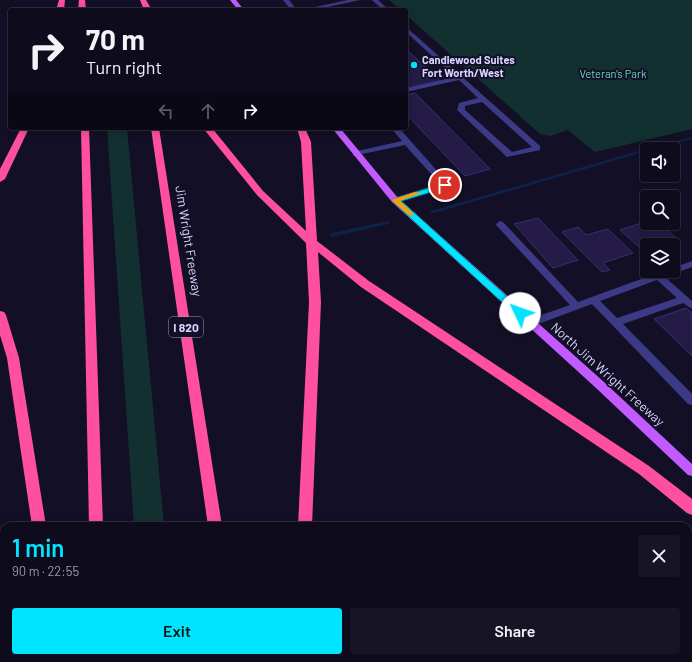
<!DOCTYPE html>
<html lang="en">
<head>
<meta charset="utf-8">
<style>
  :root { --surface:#0e0b1c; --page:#171425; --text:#f1f3f6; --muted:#9b9ba3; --line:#2e2b3b; --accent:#00e5ff }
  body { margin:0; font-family:Barlow,sans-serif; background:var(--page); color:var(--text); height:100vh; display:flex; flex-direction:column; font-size:15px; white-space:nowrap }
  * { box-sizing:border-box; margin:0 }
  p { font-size:13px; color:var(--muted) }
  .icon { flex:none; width:22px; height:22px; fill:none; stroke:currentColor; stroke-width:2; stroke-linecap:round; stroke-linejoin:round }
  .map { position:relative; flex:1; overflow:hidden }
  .side { position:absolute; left:0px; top:522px; width:692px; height:140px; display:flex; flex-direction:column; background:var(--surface); border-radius:12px 12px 0 0; box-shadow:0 2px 10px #0003,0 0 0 1px var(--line) }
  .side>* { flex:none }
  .hud { position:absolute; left:8px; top:8px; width:400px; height:122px; border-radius:4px; box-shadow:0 2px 10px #0003,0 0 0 1px var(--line); background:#0e0b1c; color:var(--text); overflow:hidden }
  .tools { position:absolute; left:640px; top:142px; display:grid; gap:8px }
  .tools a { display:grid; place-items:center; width:40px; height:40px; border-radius:4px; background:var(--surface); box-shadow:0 2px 10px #0003,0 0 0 1px var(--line); font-size:20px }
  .pin { position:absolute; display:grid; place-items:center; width:34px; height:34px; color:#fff; margin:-17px; border:2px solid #fff; border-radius:50%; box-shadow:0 1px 4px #0007 }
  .me { position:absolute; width:44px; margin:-22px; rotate:312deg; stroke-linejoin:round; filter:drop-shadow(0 0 3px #0008) }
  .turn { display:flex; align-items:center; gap:14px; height:84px; padding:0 12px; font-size:18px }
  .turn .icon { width:52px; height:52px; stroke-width:2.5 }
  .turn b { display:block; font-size:28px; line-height:34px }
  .lanes { display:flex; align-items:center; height:38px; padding:0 12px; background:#0003; justify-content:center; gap:20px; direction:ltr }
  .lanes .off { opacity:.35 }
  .round { display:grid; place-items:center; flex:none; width:42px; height:42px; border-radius:4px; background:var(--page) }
  .head { display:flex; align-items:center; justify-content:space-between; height:68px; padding:0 12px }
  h1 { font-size:24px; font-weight:600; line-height:30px; color:var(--accent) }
  .cta { display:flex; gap:8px; margin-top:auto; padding:8px 12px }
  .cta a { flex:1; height:46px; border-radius:4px; background:var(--accent); color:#111; font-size:16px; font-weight:600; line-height:46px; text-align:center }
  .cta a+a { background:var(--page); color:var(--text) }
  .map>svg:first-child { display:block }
</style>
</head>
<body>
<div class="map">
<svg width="692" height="662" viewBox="0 0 692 662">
  <rect width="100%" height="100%" fill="#130f26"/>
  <g fill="#12302f">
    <path d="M 389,0 L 692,0 L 692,129 L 595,152 L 568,130 L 550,136 L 540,134 L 406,15 L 406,10 L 401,10 Z"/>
    <path d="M 107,128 L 127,128 L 164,526 L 134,526 Z"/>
  </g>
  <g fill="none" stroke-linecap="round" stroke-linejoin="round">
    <g fill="#0c2248" fill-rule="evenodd">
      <path d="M 692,137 L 692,139 L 657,149 L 650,149 L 650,148 Z"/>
      <path d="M 645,149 L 649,149 L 647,149 L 647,151 L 435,213 L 431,213 L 430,212 L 431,211 Z"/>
      <path d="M 387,221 L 390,223 L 389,224 L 332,237 L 329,235 L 332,233 Z"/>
    </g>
  </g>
  <g fill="#241b47" stroke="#3b2d73">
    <path d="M 406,49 L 440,81 L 406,89 Z"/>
    <path d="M 415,93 L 490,169 L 465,176 L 406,114 L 406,95 Z"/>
    <path d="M 538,218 L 578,260 L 553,268 L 514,224 Z"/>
    <path d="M 647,221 L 647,223 L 659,223 L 675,237 L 640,248 L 620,230 Z"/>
    <path d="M 578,227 L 586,235 L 608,229 L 633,253 L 603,263 L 610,270 L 602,272 L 562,232 Z"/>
    <path d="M 686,308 L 692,313 L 692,356 L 654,319 Z"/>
  </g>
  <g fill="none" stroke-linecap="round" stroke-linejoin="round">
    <g fill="#3d3a85" fill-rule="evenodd">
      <path d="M 283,0 L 289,0 L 297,10 L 291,10 Z"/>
      <path d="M 348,0 L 360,0 L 313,10 L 301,10 Z"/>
      <path d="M 372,0 L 378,0 L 389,10 L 383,10 Z"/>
      <path d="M 406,27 L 540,146 L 540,150 L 507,157 L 457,110 L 459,103 L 478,98 L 459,80 L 406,92 L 406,88 L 455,77 L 406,32 ZM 482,102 L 532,147 L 512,152 L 465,110 L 465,106 Z"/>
      <path d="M 391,128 L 399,128 L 448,183 L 448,187 L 398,202 L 392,202 L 392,198 L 440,184 L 405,145 L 353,156 L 353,152 L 402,141 Z"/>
      <path d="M 500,221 L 503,222 L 578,302 L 663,271 L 673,271 L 673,268 L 692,261 L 692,267 L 665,277 L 692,301 L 692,309 L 683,303 L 623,324 L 692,394 L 692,405 L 688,404 L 592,304 L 533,326 L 527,326 L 525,323 L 527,320 L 570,305 L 497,226 L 496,224 ZM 657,280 L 677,298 L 617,318 L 600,301 Z"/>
    </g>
    <g fill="#c25bff" fill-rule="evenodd">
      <path d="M 230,0 L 236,0 L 244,10 L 238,10 Z"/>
      <path d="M 332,128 L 340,128 L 398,198 L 604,382 L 692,464 L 692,476 L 688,475 L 596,388 L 392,202 Z"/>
    </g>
    <g fill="#ff4fa3" fill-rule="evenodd">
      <path d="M 59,0 L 65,0 L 64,10 L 56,10 Z"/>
      <path d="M 79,0 L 85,0 L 86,10 L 78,10 Z"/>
      <path d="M 140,0 L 146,0 L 152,10 L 144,10 Z"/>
      <path d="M 21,128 L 29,128 L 5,179 L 0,182 L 0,169 Z"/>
      <path d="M 81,128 L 89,128 L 103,526 L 89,526 Z"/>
      <path d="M 151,128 L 159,128 L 222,526 L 208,526 Z"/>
      <path d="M 203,128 L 212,128 L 263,191 L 306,231 L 301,142 L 297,128 L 305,128 L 311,142 L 317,241 L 369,281 L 649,466 L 692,499 L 692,515 L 687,513 L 639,474 L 361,287 L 318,252 L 321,302 L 312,526 L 298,526 L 309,302 L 306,243 L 257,195 Z"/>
      <path d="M 0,311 L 4,312 L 6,315 L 19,358 L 46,526 L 32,526 L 7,358 L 0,335 Z"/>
      <path d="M 43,658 L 59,658 L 61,662 L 43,662 Z"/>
      <path d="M 91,658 L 107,658 L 108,662 L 90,662 Z"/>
      <path d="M 227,658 L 243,658 L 244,662 L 226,662 Z"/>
      <path d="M 296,658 L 312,658 L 313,662 L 295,662 Z"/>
    </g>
  </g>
  <path fill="#00e5ff" stroke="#0095a6" d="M 445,183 L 448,184 L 448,187 L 401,201 L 523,311 L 523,315 L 516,315 L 391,200 Z"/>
  <path fill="#f59e0b" d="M 415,192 L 421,193 L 400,201 L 414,214 L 410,216 L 391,200 Z"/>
  <circle fill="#00e5ff" stroke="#130f26" stroke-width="1.5" cx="414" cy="65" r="4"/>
  <g text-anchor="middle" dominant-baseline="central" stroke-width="4" stroke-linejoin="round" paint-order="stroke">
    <g font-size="11" font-weight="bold" fill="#d9d4ff" stroke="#130f26" text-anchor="start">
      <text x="422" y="59">Candlewood Suites<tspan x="422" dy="13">Fort Worth/West</tspan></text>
    </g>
    <g font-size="11" fill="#5fe0c0" stroke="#130f26">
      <text x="613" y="73">Veteran's Park</text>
    </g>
    <rect fill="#130f26" stroke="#9e99be" stroke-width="1" x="169" y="317" width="34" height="20" rx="3"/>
    <g font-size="12" font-weight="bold" fill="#d9d4ff">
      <text x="186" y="327">I 820</text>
    </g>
    <g font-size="13" fill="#d9d4ff" stroke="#130f26">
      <text transform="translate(189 241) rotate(81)">Jim Wright Freeway</text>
      <text transform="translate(608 374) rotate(42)">North Jim Wright Freeway</text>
    </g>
  </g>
</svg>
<div class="tools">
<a><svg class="icon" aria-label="sound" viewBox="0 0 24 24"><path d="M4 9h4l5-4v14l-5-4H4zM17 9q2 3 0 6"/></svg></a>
<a><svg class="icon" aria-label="search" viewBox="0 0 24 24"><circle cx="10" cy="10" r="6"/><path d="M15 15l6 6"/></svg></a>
<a><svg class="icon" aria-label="layers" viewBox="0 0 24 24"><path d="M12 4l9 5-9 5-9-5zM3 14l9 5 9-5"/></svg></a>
</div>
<div class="pin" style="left:445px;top:185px;background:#d93025"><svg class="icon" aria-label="arrive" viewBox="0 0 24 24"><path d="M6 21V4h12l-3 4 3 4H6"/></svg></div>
<svg class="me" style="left:520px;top:313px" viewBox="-20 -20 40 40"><circle r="19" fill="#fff"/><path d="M0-13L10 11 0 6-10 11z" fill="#00e5ff"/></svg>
<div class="hud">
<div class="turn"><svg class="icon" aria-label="right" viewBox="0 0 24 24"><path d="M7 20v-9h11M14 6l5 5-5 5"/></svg><div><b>70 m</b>Turn right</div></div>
<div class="lanes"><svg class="icon off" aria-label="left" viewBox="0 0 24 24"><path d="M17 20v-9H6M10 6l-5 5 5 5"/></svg><svg class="icon off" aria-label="ahead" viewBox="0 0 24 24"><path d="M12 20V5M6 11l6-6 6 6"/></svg><svg class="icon" aria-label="right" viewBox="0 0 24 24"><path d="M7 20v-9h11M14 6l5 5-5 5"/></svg></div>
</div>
<section class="side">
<div class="head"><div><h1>1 min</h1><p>90 m · 22:55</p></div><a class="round"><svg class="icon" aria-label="close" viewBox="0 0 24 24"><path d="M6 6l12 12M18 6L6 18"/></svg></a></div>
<div class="cta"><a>Exit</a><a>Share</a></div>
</section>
</div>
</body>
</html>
